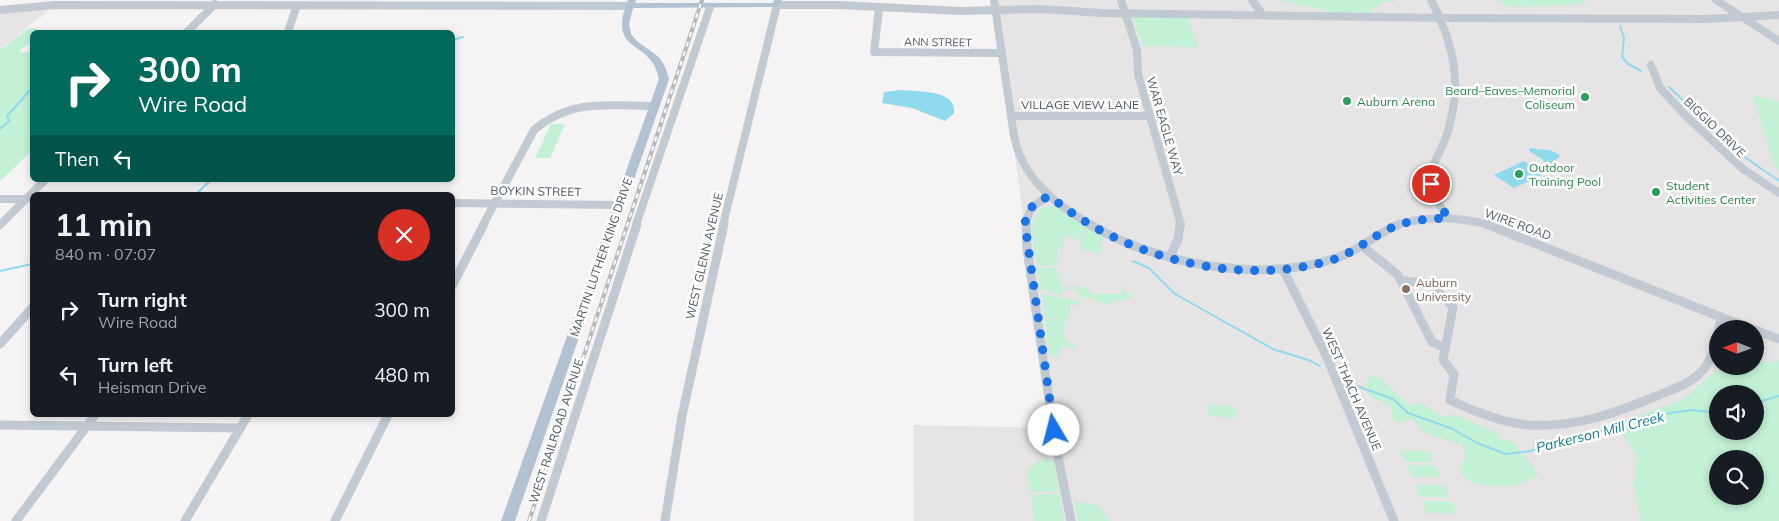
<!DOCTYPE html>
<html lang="en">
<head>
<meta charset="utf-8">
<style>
  :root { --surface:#171b24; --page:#20242c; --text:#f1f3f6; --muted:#9ea1a6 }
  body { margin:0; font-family:Mulish,sans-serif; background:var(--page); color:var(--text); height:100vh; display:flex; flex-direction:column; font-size:19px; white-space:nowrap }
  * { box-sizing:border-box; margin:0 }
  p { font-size:16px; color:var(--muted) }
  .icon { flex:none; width:28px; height:28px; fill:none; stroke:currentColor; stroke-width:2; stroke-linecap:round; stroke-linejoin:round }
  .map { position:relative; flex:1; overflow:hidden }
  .side { position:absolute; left:30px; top:192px; width:425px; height:225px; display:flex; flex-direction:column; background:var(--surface); border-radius:8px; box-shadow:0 2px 8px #0003 }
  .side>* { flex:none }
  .guide { position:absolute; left:30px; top:30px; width:425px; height:152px; border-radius:8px; box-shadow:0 2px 8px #0003; background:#00695c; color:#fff; overflow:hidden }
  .needle { width:32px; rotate:271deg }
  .tools { position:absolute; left:1709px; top:320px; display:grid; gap:10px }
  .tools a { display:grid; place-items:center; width:55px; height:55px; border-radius:50%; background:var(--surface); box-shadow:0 2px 8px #0003; font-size:25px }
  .pin { position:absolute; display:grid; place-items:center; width:42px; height:42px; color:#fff; margin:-21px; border:2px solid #fff; border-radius:50%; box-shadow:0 1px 5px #0007 }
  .me { position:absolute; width:55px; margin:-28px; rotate:352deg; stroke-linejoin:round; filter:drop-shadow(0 0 4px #0008) }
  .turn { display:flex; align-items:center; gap:18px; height:105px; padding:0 25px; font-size:22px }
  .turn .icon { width:65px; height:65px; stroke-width:2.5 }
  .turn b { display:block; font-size:35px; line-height:42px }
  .then { display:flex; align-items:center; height:48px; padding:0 25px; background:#0003; gap:10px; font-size:19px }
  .round { display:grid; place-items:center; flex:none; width:52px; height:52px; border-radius:26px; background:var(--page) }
  .overview { display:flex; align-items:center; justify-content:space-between; height:85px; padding:0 25px }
  h1 { font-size:30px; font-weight:700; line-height:38px }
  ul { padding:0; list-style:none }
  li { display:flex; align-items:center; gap:15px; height:65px; padding:0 25px }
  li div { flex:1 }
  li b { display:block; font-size:19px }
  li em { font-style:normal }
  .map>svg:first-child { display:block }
</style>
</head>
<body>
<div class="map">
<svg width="1779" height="521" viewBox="0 0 1779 521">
  <rect width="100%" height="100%" fill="#f5f3f3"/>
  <g fill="#e6e4e5" fill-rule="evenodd">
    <path d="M 994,0 L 1779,0 L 1779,521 L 914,521 L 913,425 L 1047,428 L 1041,348 ZM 1718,329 L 1755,329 L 1755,366 L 1718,366 ZM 1718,394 L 1755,394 L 1755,431 L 1718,431 ZM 1718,459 L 1755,459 L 1755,496 L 1718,496 Z"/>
    <path d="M 19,10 L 49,10 L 0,49 L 0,13 Z"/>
  </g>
  <g fill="#c3f1d5" fill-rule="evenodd">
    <path d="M 1280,0 L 1395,0 L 1394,2 L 1383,2 L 1377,7 L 1368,9 L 1373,11 L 1372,14 L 1351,12 L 1351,16 Z"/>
    <path d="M 1497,0 L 1584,0 L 1587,4 L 1515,7 L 1506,6 Z"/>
    <path d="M 1133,17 L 1187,17 L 1198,47 L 1143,46 Z"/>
    <path d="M 37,28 L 36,32 L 32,32 L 32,41 L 20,50 L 21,53 L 32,51 L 32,151 L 0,181 L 0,50 L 27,29 Z"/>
    <path d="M 1753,95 L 1779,102 L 1779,170 L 1774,165 Z"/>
    <path d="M 551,124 L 565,124 L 550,158 L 535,158 Z"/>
    <path d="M 1054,205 L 1087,227 L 1080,240 L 1071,237 L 1062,237 L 1064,248 L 1059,248 L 1057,251 L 1059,261 L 1056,259 L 1057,265 L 1037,266 C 1035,246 1026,225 1041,209 Z"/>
    <path d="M 1088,228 L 1103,238 L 1099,255 L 1094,254 L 1093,251 L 1082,251 L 1080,242 Z"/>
    <path d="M 1037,268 L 1057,268 L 1064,295 L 1041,290 Z"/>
    <path d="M 1079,286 L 1089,288 L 1091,294 L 1122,294 L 1121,286 L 1123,286 L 1125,293 L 1131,294 L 1130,299 L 1117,300 L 1110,305 L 1079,296 L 1079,292 L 1075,289 L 1066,289 L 1066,287 Z"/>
    <path d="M 1042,294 L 1043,294 L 1081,302 L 1081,305 L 1071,304 L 1067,321 L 1045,317 Z"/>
    <path d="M 1045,318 L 1065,322 L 1064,339 L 1067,340 L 1069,343 L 1076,344 L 1074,349 L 1062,345 L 1058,357 L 1050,355 Z"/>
    <path d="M 1779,361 L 1779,521 L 1640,521 L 1634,485 L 1637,457 L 1618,428 L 1635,417 L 1682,400 L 1715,372 L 1739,366 L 1755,366 L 1755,363 ZM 1718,394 L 1755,394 L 1755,431 L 1718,431 ZM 1718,459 L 1755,459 L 1755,496 L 1718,496 Z"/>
    <path d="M 1371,375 L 1381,379 L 1410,406 L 1418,402 L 1446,418 L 1453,414 L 1496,432 L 1499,439 L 1513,442 L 1538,473 C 1526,489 1495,488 1477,484 C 1472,483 1467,478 1463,475 L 1460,463 L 1467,457 L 1462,445 L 1423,432 L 1413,419 L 1398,423 L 1392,417 L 1392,406 L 1369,396 L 1366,384 Z"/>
    <path d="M 1207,404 L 1235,407 L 1236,419 L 1208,415 Z"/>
    <path d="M 1400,451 L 1429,451 L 1434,462 L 1405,462 Z"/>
    <path d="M 1047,458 L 1054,462 L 1059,491 L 1030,492 L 1027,470 L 1037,462 Z"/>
    <path d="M 1407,465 L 1436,466 L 1440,477 L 1412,477 Z"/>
    <path d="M 1415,485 L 1444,485 L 1449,497 L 1420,497 Z"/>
    <path d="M 1059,494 L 1064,521 L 1035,521 L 1031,495 Z"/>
    <path d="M 1074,501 L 1100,506 L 1109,521 L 1078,521 Z"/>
    <path d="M 1422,501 L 1451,501 L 1457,513 L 1427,513 Z"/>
  </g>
  <g fill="#90daee">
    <path d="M 901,90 C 917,92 957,89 954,113 L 945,121 L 912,108 L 882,103 L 884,92 Z"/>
    <path d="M 1530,148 C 1541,151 1551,147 1560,156 L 1556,160 L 1559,168 L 1556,169 L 1548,166 L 1542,159 L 1529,151 Z"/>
    <path d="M 1524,161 L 1544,174 L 1514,188 L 1494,175 Z"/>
  </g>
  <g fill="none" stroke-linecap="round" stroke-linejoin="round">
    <g stroke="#90daee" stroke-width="2">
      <path d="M 1620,26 L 1624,38 L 1622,57 L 1628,64 L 1641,71"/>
      <path d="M 452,40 L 463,37"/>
      <path d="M 1669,87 L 1743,156 L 1779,181"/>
      <path d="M 0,129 L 9,121 L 7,116 L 32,88 L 30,86 L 32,84"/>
      <path d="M 195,195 L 211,180"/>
      <path d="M 1133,261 L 1149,268 L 1175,294 L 1273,349 L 1311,361 L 1320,366"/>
      <path d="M 0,271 L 32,264"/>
      <path d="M 1348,383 L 1393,399 L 1408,413 L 1453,429 L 1477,443 L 1506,454 L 1530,451 L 1562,443 L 1649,416 L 1693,410 L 1718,413"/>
      <path d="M 1755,403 L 1779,396"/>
    </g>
    <g stroke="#c1cad2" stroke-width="8">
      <path d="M 994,0 L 1014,136 C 1022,178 1056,205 1091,225"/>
      <path d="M 1121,0 L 1137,50 L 1138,74 L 1181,225"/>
      <path d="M 1252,0 L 1262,14"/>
      <path d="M 1431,0 C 1448,32 1459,67 1454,103 C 1452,115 1450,126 1446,137 C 1440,154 1427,169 1432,188 C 1434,199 1442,208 1448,218"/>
      <path d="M 1716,0 L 1779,41"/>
      <path d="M 879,8 L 874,52 L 1002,53"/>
      <path d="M 0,10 L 55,5 L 630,6"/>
      <path d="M 187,32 L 215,4"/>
      <path d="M 288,32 L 297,5"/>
      <path d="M 1651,65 L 1660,88 L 1687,117 L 1743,169 L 1779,193"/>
      <path d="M 1011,116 L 1150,116"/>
      <path d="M 0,199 L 27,199"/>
      <path d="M 452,203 L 620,205"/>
      <path d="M 0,225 L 45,180"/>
      <path d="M 483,225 L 534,130 C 572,98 608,106 654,106"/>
      <path d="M 636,225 L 710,7"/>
      <path d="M 723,225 L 777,5 L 839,5 L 960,11 L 1041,9 L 1102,13 L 1446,18 L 1706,19 L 1779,15"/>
      <path d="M 1026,225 C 1027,210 1036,203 1049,196"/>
      <path d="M 1396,225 C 1427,215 1460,217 1490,225"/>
    </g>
    <g stroke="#c1cad2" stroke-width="9">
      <path d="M 1026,224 L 1027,249 L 1056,447 L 1071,521"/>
      <path d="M 1089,224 C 1159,265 1262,284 1339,257 C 1362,249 1378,232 1400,224"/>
      <path d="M 1486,224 L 1751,329"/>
      <path d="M 1362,246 L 1398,275 L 1432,342 L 1445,348"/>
      <path d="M 1170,257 L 1178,239 L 1180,224"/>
      <path d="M 1283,269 L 1326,355 L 1394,521"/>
      <path d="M 1402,281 L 1430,283 L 1453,307 L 1443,360 L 1454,374 L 1450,400 C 1475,412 1502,423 1530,425 C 1575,428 1619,412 1659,395 C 1673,389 1689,384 1700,373 C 1710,364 1714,349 1718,336"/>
      <path d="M 452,286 L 484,224"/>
      <path d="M 1719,329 L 1721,317"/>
      <path d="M 1755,330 L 1779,339"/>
      <path d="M 0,344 L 32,308"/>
      <path d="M 0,425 L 240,428"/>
      <path d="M 16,521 L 95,415"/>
      <path d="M 185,521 L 248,415"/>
      <path d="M 335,521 L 388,415"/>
      <path d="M 541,521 L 637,224"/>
      <path d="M 665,521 L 682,416 L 724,224"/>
    </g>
    <path fill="#b3c2d1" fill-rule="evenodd" d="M 628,0 L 636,0 L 635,3 L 773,3 L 774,0 L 782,0 L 781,5 L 777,7 L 633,8 L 629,24 L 631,34 C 646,54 662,48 669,79 L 515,521 L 501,521 L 659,79 C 651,37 606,56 628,0 Z"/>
    <g stroke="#b5b8bd" stroke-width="4">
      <path id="rail" d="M 529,521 L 702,0"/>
    </g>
    <use href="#rail" stroke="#fff" stroke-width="2" stroke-dasharray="5" stroke-linecap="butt"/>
  </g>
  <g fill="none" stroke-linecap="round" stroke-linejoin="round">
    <path stroke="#1a73e8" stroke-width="9" stroke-dasharray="0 16.2" d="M 1054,430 L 1025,224 C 1027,208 1035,202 1050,196 C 1122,258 1243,289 1335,259 C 1354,252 1368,240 1385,231 C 1404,220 1427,219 1448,218 L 1436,198 L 1431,184"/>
  </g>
  <g fill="#2e9e5b" stroke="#fff" stroke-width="2">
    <circle cx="1585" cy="97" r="5"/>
    <circle cx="1347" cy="101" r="5"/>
    <circle cx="1519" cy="174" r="5"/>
    <circle cx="1656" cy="192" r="5"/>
  </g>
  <circle fill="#8d6e63" stroke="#fff" stroke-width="2" cx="1406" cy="289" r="5"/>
  <g text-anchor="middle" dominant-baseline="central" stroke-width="5" stroke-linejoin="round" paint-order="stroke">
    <g font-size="11" fill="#4a5661" stroke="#fff">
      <text transform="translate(938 42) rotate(1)">ANN STREET</text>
    </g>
    <g font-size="12" fill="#27864d" stroke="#fff" text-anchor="start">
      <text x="1575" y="90" text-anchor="end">Beard–Eaves–Memorial<tspan x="1575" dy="14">Coliseum</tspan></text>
      <text x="1357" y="101">Auburn Arena</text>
      <text x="1529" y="167">Outdoor<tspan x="1529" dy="14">Training Pool</tspan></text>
      <text x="1666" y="185">Student<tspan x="1666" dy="14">Activities Center</tspan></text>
    </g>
    <g font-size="12" fill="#4a5661" stroke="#fff">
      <text x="1080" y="104">VILLAGE VIEW LANE</text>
      <text transform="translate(1165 126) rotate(74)">WAR EAGLE WAY</text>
      <text transform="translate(1715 127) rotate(44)">BIGGIO DRIVE</text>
      <text transform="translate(536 191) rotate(1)">BOYKIN STREET</text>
      <text transform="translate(1518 224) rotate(20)">WIRE ROAD</text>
      <text transform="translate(704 256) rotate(-77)">WEST GLENN AVENUE</text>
      <text transform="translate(601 257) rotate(-71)">MARTIN LUTHER KING DRIVE</text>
      <text transform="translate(1352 389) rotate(67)">WEST THACH AVENUE</text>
      <text transform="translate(556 431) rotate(-72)">WEST RAILROAD AVENUE</text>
    </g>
    <g font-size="12" fill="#785e54" stroke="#fff" text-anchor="start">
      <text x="1416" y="282">Auburn<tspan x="1416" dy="14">University</tspan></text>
    </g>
    <g font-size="14" font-style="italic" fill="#0c7c9b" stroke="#fff">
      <text transform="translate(1600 432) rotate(-14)">Parkerson Mill Creek</text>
    </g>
  </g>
</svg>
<div class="tools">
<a><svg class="needle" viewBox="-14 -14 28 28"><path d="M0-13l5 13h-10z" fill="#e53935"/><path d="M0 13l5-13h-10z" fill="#9ea1a6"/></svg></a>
<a><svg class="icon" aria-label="sound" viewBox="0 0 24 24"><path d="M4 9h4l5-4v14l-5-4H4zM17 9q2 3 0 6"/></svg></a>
<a><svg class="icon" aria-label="search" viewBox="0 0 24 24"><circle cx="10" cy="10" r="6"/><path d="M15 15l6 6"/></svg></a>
</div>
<div class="pin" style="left:1431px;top:184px;background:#d93025"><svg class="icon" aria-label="arrive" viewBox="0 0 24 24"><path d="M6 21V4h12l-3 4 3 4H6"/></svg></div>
<svg class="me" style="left:1054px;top:430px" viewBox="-20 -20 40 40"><circle r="19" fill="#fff"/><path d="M0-13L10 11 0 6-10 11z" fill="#1a73e8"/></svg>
<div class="guide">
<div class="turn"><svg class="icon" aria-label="right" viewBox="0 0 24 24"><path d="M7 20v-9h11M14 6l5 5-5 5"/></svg><div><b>300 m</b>Wire Road</div></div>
<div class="then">Then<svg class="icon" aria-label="left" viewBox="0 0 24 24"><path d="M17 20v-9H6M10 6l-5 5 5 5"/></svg></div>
</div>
<section class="side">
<div class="overview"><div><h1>11 min</h1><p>840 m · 07:07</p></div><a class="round" style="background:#d93025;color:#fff"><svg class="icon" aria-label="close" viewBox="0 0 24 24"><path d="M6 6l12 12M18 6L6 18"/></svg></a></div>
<ul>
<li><svg class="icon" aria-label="right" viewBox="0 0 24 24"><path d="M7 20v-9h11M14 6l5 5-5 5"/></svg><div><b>Turn right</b><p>Wire Road</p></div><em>300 m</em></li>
<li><svg class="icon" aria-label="left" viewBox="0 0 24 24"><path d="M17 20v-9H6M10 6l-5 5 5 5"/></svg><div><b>Turn left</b><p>Heisman Drive</p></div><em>480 m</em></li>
</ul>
</section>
</div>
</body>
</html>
